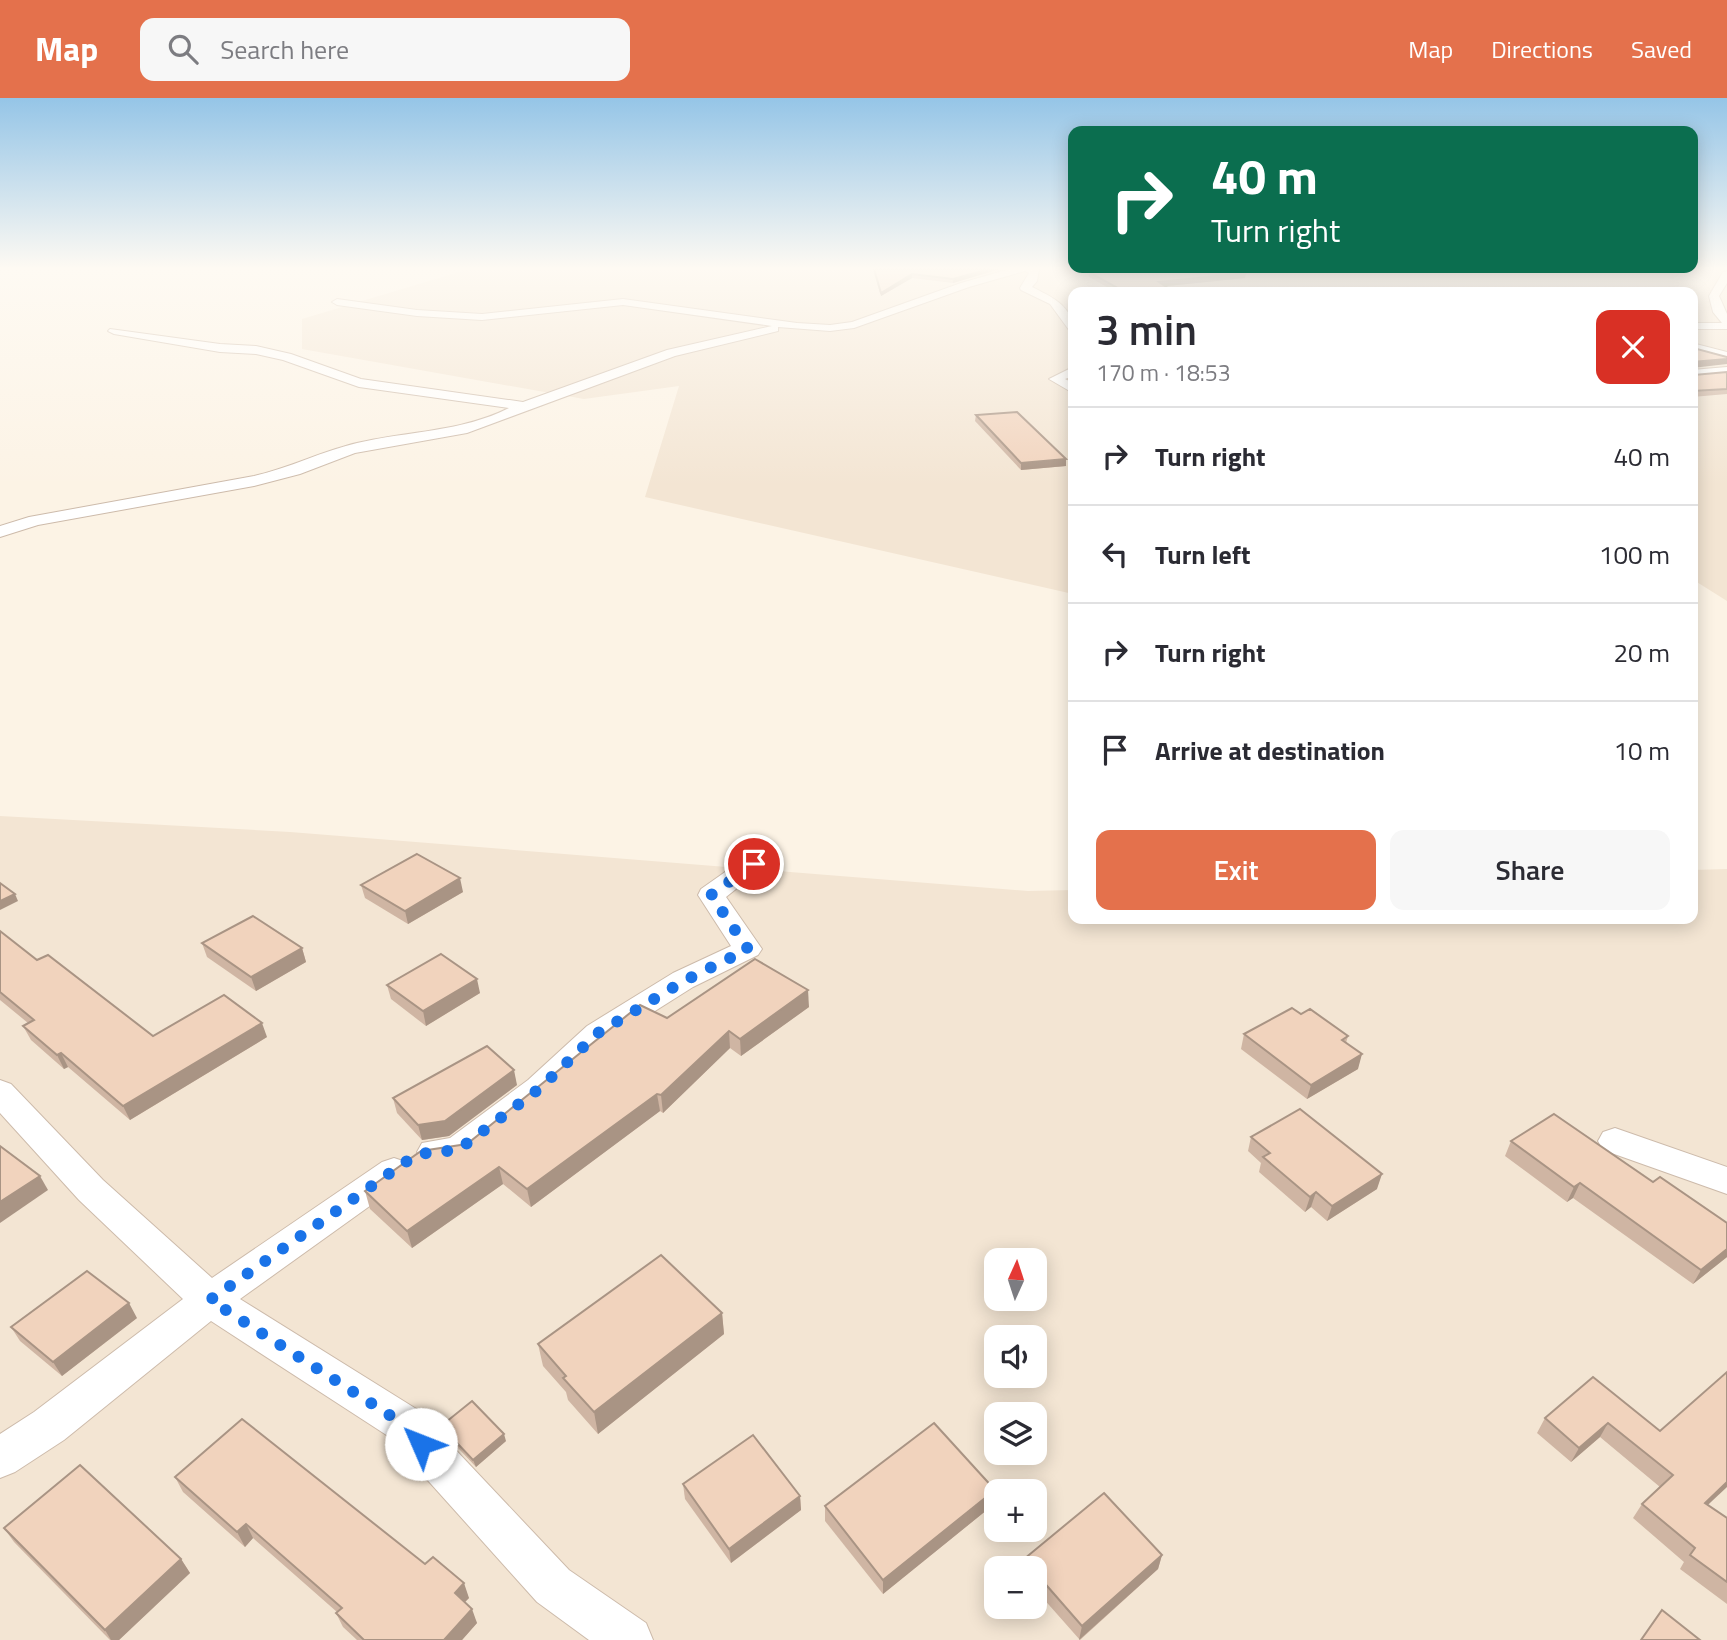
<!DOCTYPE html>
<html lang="en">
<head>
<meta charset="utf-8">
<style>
  :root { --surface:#fff; --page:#f7f7f7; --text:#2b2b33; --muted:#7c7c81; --line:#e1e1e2; --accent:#e4714c }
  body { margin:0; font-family:"Titillium Web",sans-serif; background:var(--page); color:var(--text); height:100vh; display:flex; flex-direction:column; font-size:26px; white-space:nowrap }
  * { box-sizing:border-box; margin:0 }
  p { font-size:23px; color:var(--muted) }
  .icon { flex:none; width:38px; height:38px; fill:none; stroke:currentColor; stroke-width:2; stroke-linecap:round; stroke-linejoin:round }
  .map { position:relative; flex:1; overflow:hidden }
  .sheet { position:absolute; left:1068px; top:189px; width:630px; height:637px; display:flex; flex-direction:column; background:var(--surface); border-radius:14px; box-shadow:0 4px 18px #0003 }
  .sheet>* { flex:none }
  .hud { position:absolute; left:1068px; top:28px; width:630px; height:147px; border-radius:14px; box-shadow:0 4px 18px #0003; background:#0b6e4f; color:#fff; overflow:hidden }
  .needle { width:46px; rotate:3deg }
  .tools { position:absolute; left:984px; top:1150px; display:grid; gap:14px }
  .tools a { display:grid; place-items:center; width:63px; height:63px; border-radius:14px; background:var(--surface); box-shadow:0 4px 18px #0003; font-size:35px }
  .pin { position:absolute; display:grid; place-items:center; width:60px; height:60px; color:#fff; margin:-30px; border:4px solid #fff; border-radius:50%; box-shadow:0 2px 7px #0007 }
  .me { position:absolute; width:77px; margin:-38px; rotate:314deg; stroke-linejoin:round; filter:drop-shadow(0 0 5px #0008) }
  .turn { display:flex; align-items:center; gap:24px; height:147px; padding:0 28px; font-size:32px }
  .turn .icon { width:91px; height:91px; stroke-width:2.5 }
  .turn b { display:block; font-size:49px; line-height:60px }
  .round { display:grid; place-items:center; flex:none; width:74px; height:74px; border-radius:14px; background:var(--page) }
  .headline { display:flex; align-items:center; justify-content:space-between; height:119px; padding:0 28px }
  h1 { font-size:42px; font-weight:600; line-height:52px }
  .primary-button { display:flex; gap:14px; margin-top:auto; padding:14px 28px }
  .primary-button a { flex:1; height:80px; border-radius:14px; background:var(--accent); color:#fff; font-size:28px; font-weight:600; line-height:80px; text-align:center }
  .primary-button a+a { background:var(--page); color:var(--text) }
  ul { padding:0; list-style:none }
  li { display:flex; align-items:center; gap:21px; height:98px; padding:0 28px; border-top:2px solid var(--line) }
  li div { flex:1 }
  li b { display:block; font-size:26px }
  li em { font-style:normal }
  header { display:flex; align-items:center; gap:42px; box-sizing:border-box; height:98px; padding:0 35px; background:var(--accent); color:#fff }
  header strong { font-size:33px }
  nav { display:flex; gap:38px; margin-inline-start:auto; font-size:24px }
  .search { width:490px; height:63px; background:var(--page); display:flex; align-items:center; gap:18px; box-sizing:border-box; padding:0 24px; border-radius:14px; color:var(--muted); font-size:26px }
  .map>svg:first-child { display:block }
</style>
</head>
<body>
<header>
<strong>Map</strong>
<div class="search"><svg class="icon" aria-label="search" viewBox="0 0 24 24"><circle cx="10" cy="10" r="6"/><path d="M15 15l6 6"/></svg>Search here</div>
<nav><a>Map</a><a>Directions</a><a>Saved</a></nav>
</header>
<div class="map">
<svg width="1727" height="1542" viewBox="0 0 1727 1542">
  <rect width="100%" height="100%" fill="#fcf3e5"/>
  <g fill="#f3e5d3" fill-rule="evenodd">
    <path d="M 469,171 L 1727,171 L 1727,503 L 1692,481 L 1692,194 L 1073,194 L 1073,496 L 645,399 L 679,288 L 584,301 L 302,251 L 302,221 Z"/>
    <path d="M 0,718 L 290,734 L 1028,793 L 1073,792 L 1073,821 L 1692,821 L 1692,772 L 1727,771 L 1727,1542 L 0,1542 ZM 996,1162 L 1034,1162 L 1034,1200 L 996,1200 ZM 996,1239 L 1034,1239 L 1034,1278 L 996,1278 ZM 996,1316 L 1034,1316 L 1034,1354 L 996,1354 ZM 996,1393 L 1034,1393 L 1034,1432 L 996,1432 ZM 996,1470 L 1034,1470 L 1034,1508 L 996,1508 Z"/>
  </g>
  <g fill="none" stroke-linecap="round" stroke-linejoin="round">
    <g stroke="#cdbbab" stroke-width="2">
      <g id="minor">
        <path d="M 1010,171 L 1039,171 L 1037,183 L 1032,189 C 1052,199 1073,208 1073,233 L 1069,232 L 1050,206 L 1021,192 L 1020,190 L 1029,175 L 1025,173 L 969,189 L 854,230 L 830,233 L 778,229 L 778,233 L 675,258 L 467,335 L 355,355 L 300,376 L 254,388 L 38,427 L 0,439 L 0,428 L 29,419 L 254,378 C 290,370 322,353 357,345 C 408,333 462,334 509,310 L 359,289 L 283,262 L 256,256 L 220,254 L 114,236 L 108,233 L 110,231 L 220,246 L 256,248 L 291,256 L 361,281 L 523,304 L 667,252 L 772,228 L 623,207 L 482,222 L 417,218 L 337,207 L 332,204 L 337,201 L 417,212 L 482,216 L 623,201 L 797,225 L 830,227 L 852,224 L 961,185 Z"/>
        <path d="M 1727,173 L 1727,185 L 1719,198 L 1727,216 L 1727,231 L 1692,231 L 1692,225 L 1722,225 L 1713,214 L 1709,198 L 1723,174 Z"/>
        <path d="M 1692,245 L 1727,254 L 1727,262 L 1692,253 Z"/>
        <path d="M 1073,269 L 1073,278 L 1065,281 L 1073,285 L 1073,295 L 1049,281 Z"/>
        <path d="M 1727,269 L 1727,277 L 1692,280 L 1692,272 Z"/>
        <path d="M 754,758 L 763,760 L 767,766 L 726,799 L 762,851 L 758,857 L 693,889 L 609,942 L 550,998 L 470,1061 L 434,1067 L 422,1063 L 417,1054 L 422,1045 L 450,1040 L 528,982 L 587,928 L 673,875 L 731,848 L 698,797 L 701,791 L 745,760 Z"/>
        <path d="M 0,982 L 11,986 L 103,1082 L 212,1180 L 382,1064 L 394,1060 L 406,1064 L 411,1073 L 406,1082 L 240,1201 L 418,1312 L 569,1472 L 646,1525 L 653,1542 L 589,1542 L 537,1504 L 388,1338 L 211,1223 L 64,1342 L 15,1374 L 0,1380 L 0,1336 L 34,1314 L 183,1201 L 79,1102 L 0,1015 Z"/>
        <path d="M 1615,1030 L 1727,1069 L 1727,1096 L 1603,1052 L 1598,1043 L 1603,1034 Z"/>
      </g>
    </g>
    <use href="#minor" fill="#fff" fill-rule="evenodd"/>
  </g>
  <g fill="#cfb5a3">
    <path d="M 873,171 L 1000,171 L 953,185 L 912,180 L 881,198 Z"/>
    <path d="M 1089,174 L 1245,180 L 1165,188 L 1174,194 L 1116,194 L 1089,179 Z"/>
    <path d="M 1727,274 L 1727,296 L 1692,299 L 1692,275 L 1694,277 Z"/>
    <path d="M 976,317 L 1066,368 L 1021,372 L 975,323 Z"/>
    <path d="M 361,787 L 463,794 L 408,826 L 365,800 Z"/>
    <path d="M 0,833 L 37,862 L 153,938 L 267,939 L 130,1022 L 68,969 L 64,971 L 31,942 L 23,928 L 28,925 L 0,902 Z"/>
    <path d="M 202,845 L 302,850 L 306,864 L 256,893 L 207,859 Z"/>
    <path d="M 387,887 L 480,895 L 426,928 L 391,901 Z"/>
    <path d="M 809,909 L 741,958 L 730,950 L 663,1015 L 660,1013 L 531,1109 L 503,1086 L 412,1150 L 370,1111 L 365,1093 L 467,1046 L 667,920 Z"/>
    <path d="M 1301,916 L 1348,938 L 1346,945 L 1358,971 L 1307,1001 L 1241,951 L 1244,936 Z"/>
    <path d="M 517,987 L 449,1038 L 422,1042 L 397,1015 L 393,1000 Z"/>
    <path d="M 1251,1039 L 1377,1091 L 1327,1123 L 1311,1109 L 1305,1114 L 1259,1074 L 1261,1065 L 1248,1053 Z"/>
    <path d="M 1511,1043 L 1727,1159 L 1693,1186 L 1573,1100 L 1567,1104 L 1505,1058 Z"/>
    <path d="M 722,1215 L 724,1236 L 598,1336 L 568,1302 L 566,1294 L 543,1268 L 538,1246 Z"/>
    <path d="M 137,1220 L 62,1278 L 20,1243 L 11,1229 Z"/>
    <path d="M 1593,1279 L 1708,1407 L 1727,1420 L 1727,1506 L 1680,1471 L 1684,1464 L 1633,1420 L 1642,1406 L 1660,1389 L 1600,1339 L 1571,1364 L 1537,1335 L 1545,1320 Z"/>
    <path d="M 441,1328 L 506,1343 L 476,1369 L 444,1335 Z"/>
    <path d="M 175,1379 L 425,1466 L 469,1500 L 465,1504 L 477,1525 L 462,1542 L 357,1542 L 343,1529 L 336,1515 L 337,1514 L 253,1440 L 245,1449 L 183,1394 Z"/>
    <path d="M 683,1386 L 800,1398 L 801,1412 L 731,1465 L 685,1401 Z"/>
    <path d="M 993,1407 L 883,1496 L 825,1423 L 825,1408 Z"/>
    <path d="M 4,1430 L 181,1461 L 190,1475 L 119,1542 L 110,1542 L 14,1444 Z"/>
    <path d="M 1162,1457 L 1158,1471 L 1080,1542 L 1034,1490 L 1034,1470 L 1023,1470 L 1024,1461 Z"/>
  </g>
  <g fill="#a99484">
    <path d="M 989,171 L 1000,171 L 953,185 L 953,181 Z"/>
    <path d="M 1246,175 L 1245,180 L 1158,189 L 1159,184 Z"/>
    <path d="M 912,176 L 912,180 L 881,198 L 881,195 Z"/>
    <path d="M 1727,261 L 1727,266 L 1692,270 L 1692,264 Z"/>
    <path d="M 1066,361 L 1066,368 L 1021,372 L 1021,365 Z"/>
    <path d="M 460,780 L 463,794 L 408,826 L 405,813 Z"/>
    <path d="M 15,796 L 18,803 L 0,812 L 0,803 Z"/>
    <path d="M 302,850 L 306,864 L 256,893 L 251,879 Z"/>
    <path d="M 477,881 L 480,895 L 426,928 L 423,913 Z"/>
    <path d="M 808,892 L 809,909 L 741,958 L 740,941 Z"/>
    <path d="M 262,925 L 267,939 L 130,1022 L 123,1008 Z"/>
    <path d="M 729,933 L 730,950 L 663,1015 L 661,997 Z"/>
    <path d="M 61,955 L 68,969 L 64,971 L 57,957 Z"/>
    <path d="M 1362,956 L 1358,971 L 1307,1001 L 1311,987 Z"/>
    <path d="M 514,972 L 517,987 L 449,1038 L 422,1042 L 418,1027 Z"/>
    <path d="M 657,996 L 660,1013 L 531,1109 L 527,1091 Z"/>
    <path d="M 499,1069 L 503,1086 L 412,1150 L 407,1133 Z"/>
    <path d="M 1382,1076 L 1377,1091 L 1327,1123 L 1332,1108 Z"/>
    <path d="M 40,1078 L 48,1092 L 0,1125 L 0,1104 Z"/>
    <path d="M 1580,1085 L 1573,1100 L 1567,1104 L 1574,1089 Z"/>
    <path d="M 1316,1094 L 1311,1109 L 1305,1114 L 1310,1099 Z"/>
    <path d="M 1727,1151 L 1727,1159 L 1693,1186 L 1701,1172 Z"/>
    <path d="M 129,1205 L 137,1220 L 62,1278 L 53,1264 Z"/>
    <path d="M 722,1215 L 724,1236 L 598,1336 L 594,1314 Z"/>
    <path d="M 1608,1325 L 1600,1339 L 1571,1364 L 1579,1350 Z"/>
    <path d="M 504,1336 L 506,1343 L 476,1369 L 473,1362 Z"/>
    <path d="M 1727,1384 L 1727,1389 L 1695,1419 L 1705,1405 Z"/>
    <path d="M 995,1392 L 993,1407 L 883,1496 L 883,1482 Z"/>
    <path d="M 800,1398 L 801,1412 L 731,1465 L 729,1451 Z"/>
    <path d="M 246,1426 L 253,1440 L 245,1449 L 237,1434 Z"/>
    <path d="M 1162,1457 L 1158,1471 L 1079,1542 L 1082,1528 Z"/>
    <path d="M 181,1461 L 190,1475 L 119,1542 L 111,1542 L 105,1532 Z"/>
    <path d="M 464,1485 L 469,1500 L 460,1509 L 455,1495 Z"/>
    <path d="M 472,1511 L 477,1525 L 462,1542 L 444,1542 Z"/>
  </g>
  <g fill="#f1d3bd" stroke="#a99484" stroke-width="2">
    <path d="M 874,171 L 989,171 L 953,181 L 912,176 L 881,195 Z"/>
    <path d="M 1095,171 L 1246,171 L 1246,175 L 1159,184 L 1174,194 L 1125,194 L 1089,174 Z"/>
    <path d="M 1692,248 L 1693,250 L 1727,259 L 1727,261 L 1692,264 Z"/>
    <path d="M 1727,274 L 1727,291 L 1692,293 L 1692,275 L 1694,277 Z"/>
    <path d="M 1017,314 L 1066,361 L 1021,365 L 976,317 Z"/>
    <path d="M 417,756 L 460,780 L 405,813 L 361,787 Z"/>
    <path d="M 0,785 L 15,796 L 0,803 Z"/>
    <path d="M 253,818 L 302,850 L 251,879 L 202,845 Z"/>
    <path d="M 0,833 L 37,862 L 48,857 L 153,938 L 224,897 L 262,925 L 123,1008 L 61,955 L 57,957 L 23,928 L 34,922 L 0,894 Z"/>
    <path d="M 441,856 L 477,881 L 423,913 L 387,887 Z"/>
    <path d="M 755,861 L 808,892 L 740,941 L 729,933 L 661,997 L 657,996 L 527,1091 L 499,1069 L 407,1133 L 365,1093 L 421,1053 L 467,1046 L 640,907 L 667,920 Z"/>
    <path d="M 1292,910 L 1301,916 L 1310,911 L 1348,938 L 1342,942 L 1362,956 L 1311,987 L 1244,936 Z"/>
    <path d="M 487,948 L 514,972 L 445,1023 L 418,1027 L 393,1000 Z"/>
    <path d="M 1300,1011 L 1382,1076 L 1332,1108 L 1316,1094 L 1310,1099 L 1263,1059 L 1270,1055 L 1251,1039 Z"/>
    <path d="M 1554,1016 L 1653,1084 L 1660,1079 L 1727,1125 L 1727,1151 L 1701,1172 L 1580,1085 L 1574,1089 L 1511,1043 Z"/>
    <path d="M 0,1048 L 40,1078 L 0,1104 Z"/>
    <path d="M 661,1157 L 722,1215 L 594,1314 L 563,1280 L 566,1278 L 538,1246 Z"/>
    <path d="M 87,1173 L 129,1205 L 53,1264 L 11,1229 Z"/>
    <path d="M 1727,1274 L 1727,1384 L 1705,1405 L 1727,1420 L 1727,1484 L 1690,1457 L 1695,1450 L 1642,1406 L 1673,1377 L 1608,1325 L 1579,1350 L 1545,1320 L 1593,1279 L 1660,1333 Z"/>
    <path d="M 472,1303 L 504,1336 L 473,1362 L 441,1328 Z"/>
    <path d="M 242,1321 L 425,1466 L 433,1459 L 464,1485 L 455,1495 L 472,1511 L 444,1542 L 364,1542 L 336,1515 L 342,1510 L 246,1426 L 237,1434 L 175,1379 Z"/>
    <path d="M 934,1325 L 995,1392 L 883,1482 L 825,1408 Z"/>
    <path d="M 753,1337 L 800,1398 L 729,1451 L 683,1386 Z"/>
    <path d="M 80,1367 L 181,1461 L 105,1532 L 4,1430 Z"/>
    <path d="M 1104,1395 L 1162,1457 L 1082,1528 L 1034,1473 L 1034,1470 L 1032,1470 L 1024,1461 Z"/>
    <path d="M 1662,1512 L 1700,1542 L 1641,1542 Z"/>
  </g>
  <linearGradient id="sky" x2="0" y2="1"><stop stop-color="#95c5e7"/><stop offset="0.44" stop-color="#fefaf3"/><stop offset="1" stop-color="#fefaf3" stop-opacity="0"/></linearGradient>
  <rect width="1727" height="387" fill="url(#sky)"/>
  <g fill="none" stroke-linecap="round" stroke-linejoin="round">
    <path stroke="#1a73e8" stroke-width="12" stroke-dasharray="0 21.6" d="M 421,1346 L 402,1325 L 210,1202 L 417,1056 L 458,1052 L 540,990 L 598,935 L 684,883 L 748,851 L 711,797 L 754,766"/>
  </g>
</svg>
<div class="tools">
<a><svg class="needle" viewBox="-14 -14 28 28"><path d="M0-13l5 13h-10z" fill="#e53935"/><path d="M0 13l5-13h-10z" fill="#7c7c81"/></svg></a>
<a><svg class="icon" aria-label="sound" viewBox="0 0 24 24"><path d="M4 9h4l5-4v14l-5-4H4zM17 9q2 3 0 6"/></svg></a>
<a><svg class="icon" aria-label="layers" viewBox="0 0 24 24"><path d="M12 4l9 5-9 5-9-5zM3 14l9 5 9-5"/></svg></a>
<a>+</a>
<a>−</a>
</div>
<div class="pin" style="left:754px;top:766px;background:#d93025"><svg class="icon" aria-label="arrive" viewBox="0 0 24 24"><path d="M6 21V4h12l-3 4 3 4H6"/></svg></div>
<svg class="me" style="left:421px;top:1346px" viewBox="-20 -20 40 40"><circle r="19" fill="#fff"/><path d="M0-13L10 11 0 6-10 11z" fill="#1a73e8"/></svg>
<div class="hud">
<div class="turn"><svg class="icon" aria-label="right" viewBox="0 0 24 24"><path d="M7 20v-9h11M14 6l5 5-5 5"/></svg><div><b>40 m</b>Turn right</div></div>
</div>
<section class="sheet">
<div class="headline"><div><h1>3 min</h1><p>170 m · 18:53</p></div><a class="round" style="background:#d93025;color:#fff"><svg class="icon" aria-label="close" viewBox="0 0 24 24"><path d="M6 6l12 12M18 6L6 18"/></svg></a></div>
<ul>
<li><svg class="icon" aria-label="right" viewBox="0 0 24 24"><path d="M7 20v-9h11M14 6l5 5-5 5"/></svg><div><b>Turn right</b></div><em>40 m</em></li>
<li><svg class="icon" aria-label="left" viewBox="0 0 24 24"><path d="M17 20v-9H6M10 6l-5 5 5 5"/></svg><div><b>Turn left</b></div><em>100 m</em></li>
<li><svg class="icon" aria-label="right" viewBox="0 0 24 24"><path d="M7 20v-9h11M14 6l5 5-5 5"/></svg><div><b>Turn right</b></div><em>20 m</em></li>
<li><svg class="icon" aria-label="arrive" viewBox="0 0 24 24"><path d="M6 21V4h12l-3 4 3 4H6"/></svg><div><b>Arrive at destination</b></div><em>10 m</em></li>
</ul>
<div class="primary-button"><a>Exit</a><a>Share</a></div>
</section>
</div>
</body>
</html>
